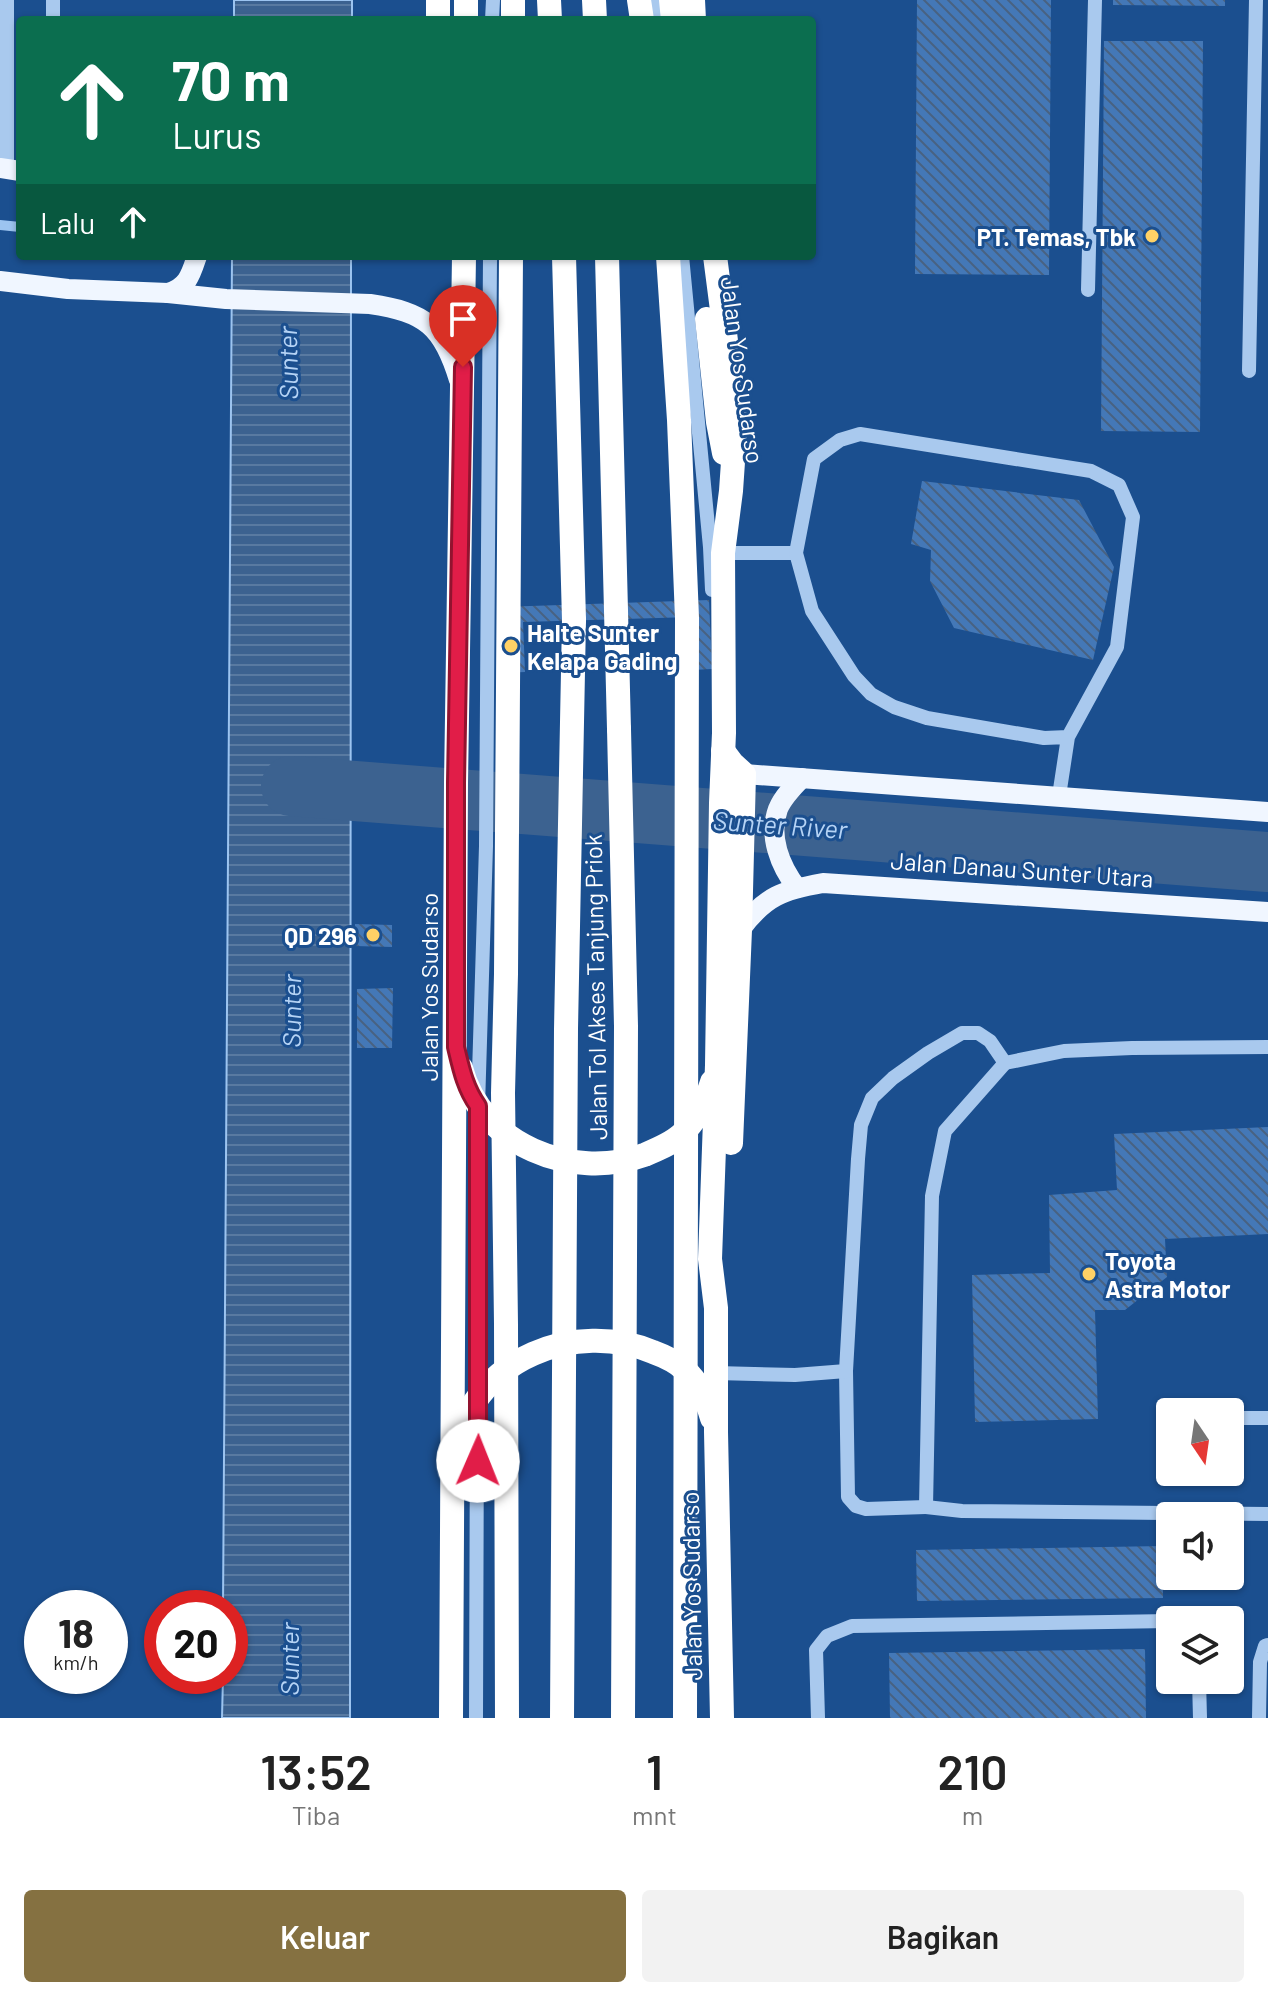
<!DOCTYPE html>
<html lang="id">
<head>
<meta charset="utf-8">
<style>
  :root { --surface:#fff; --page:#f2f2f2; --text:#222; --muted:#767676; --accent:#857141 }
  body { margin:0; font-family:Barlow,sans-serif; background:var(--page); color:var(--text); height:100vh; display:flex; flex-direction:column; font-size:30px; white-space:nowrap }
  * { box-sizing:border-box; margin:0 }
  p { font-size:26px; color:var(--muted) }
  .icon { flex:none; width:44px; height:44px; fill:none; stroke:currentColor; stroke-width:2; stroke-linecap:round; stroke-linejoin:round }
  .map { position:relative; height:1718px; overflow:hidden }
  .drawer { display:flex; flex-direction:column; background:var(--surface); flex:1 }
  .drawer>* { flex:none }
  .hud { position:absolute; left:16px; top:16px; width:800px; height:244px; border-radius:8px; box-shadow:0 2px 6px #0004; background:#0b6e4f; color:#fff; overflow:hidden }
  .needle { width:52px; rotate:167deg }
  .buttons { position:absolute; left:1156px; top:1398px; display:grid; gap:16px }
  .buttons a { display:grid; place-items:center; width:88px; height:88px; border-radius:8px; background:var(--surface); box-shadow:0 2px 6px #0004; font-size:40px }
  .speed { position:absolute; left:24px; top:1590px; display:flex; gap:16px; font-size:40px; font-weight:700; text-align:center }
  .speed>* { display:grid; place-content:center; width:104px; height:104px; border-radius:50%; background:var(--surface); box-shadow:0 2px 6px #0004; line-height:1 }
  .speed small { font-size:20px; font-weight:400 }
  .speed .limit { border:12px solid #d22; background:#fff; color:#111 }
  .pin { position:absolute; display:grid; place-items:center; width:68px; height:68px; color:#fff; margin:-82px -34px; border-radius:50% 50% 50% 0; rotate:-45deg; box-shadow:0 0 8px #0007 }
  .pin .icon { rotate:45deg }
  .me { position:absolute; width:88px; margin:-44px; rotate:1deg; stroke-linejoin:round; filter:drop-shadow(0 0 6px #0008) }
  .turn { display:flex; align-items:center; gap:28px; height:168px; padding:0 24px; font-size:36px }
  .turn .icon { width:104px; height:104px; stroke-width:2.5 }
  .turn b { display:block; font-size:56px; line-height:68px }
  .then { display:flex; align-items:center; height:76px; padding:0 24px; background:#0003; gap:16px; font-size:30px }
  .eta { display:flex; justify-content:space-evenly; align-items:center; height:136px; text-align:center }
  .eta b { font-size:48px; font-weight:600; line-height:56px }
  .cta { display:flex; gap:16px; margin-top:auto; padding:16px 24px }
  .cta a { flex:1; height:92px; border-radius:8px; background:var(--accent); color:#fff; font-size:32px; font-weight:600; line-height:92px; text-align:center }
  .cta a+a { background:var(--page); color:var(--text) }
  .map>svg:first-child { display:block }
</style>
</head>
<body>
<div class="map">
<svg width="1268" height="1718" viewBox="0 0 1268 1718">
  <defs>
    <pattern id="water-rules" width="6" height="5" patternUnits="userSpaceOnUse" patternTransform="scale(2)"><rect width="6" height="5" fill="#3c6290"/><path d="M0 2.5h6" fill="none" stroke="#597aa1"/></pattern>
    <pattern id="building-back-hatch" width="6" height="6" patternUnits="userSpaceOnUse" patternTransform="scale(2)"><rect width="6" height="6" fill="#4478b7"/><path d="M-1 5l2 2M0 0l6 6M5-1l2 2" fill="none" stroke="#486282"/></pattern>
  </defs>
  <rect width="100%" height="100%" fill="#1b4f8f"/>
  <g fill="url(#water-rules)" stroke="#9cc4f0" stroke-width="2">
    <rect x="234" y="0" width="118" height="20"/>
    <path d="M 232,256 L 351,256 L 350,1718 L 222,1718 L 223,1676 L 230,1676 L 230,1608 L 223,1608 Z"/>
  </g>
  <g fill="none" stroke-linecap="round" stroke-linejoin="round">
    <path stroke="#9cc4f0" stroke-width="10" d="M 0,225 L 20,227"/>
    <path stroke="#3c6290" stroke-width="60" d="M 291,786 L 1268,862"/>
  </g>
  <g fill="url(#building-back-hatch)">
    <path d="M 917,0 L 1051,0 L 1049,275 L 915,274 Z"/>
    <path d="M 1113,0 L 1225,0 L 1225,6 L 1113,5 Z"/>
    <path d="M 1104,41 L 1203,41 L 1200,432 L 1101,431 Z"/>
    <path d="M 922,481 L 1079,500 L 1114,567 L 1093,660 L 954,628 L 930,581 L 931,550 L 911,544 Z"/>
    <path d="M 709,600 L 712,669 L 693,670 L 692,617 L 523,622 L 525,672 L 499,673 L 497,607 Z"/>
    <path d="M 355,924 L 392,925 L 392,947 L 354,946 Z"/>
    <path d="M 393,988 L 392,1048 L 357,1048 L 357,989 Z"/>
    <path d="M 1268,1127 L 1268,1234 L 1165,1239 L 1167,1277 L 1125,1310 L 1095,1310 L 1098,1419 L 975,1422 L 972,1275 L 1050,1273 L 1049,1195 L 1117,1190 L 1114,1134 Z"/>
    <path d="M 1163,1546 L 1163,1598 L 917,1601 L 916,1550 Z"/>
    <path d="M 1145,1649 L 1146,1718 L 890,1718 L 889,1653 Z"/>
  </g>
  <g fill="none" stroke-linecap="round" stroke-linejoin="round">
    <g stroke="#a9c9ee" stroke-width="14">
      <path d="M 657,0 L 659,20"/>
      <path d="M 53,20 L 53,0"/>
      <path d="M 492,20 L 493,0"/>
      <path d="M 7,170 L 7,0"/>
      <path d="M 682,256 L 710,547 L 712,590"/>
      <path d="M 1088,290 L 1095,0"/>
      <path d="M 1249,371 L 1256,0"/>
      <path d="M 723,553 L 796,553"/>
      <path d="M 1059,796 L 1068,737 L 1117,647 L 1133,517 L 1119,485 L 1091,471 L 860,434 L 840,440 L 814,459 L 796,553 L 812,611 L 854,676 L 871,694 L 894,707 L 927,718 L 1044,738 L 1068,737"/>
      <path d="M 1005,1063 L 1064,1051 L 1132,1048 L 1268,1047"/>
      <path d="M 846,1371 L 848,1497 L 856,1506 L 866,1509 L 926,1507"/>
      <path d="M 716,1373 L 795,1375 L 846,1371 L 858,1159 L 861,1125 L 872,1098 L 893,1078 L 928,1053 L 962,1033 L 978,1033 L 990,1041 L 1005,1063 L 945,1131 L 932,1196 L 926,1507 L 962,1511 L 1268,1514"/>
      <path d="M 1230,1418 L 1268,1418"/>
      <path d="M 1199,1680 L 1200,1718"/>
      <path d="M 476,1718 L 478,1106 L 486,846 L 490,256"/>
      <path d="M 818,1718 L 816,1650 L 827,1636 L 852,1626 L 1170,1621"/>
      <path d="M 1259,1718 L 1260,1662 L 1265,1646 L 1268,1645"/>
    </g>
    <g stroke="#f0f6ff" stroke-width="20">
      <path d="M 0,168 L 20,171"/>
      <path d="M 0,281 L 68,289 L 168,293 L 226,299 L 370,304 C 425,312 443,326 459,380"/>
      <path d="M 168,293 C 188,287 191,274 197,256"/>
      <path d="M 744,774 L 1268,812"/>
      <path d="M 797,888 C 780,866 768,836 778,809 C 783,797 793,787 802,778"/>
      <path d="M 740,930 C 765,896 783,890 823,883 L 1268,912"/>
    </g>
    <g stroke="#fff" stroke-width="24">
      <path d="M 549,0 L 550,20"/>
      <path d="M 594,0 L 595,20"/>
      <path d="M 639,0 L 642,20"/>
      <path d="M 671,0 L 673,20"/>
      <path d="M 693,0 L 694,20"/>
      <path d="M 438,20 L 438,0"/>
      <path d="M 466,20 L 466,0"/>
      <path d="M 513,20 L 513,0"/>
      <path d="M 564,256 L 574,620"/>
      <path d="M 607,256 L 619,729"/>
      <path d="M 715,256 L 736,418 L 731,491 L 723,553 L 724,733 L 721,803 L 717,1065 L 710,1259 L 716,1308 L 716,1432 L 722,1718"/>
      <path d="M 707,319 L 718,422 L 724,453"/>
      <path d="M 723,751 L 732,763 L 744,774 L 740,930 L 731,1143"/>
      <path d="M 461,1068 C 481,1145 572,1181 644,1155 C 656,1150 671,1144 681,1135 C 696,1121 706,1101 712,1082"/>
      <path d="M 457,1444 C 476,1358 576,1320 653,1352 C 664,1356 677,1362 685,1370 C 698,1382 707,1401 712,1418"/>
      <path d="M 451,1718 L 456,783 L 464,256"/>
    </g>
    <g stroke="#fff" stroke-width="24">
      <path d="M 668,256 L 679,420 L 687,618 L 685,1718"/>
      <path d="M 619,729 L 626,1026 L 623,1718"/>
      <path d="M 507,1718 L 506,1324 L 503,1093 L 506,974 L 511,256"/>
      <path d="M 562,1718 L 566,1029 L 574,620"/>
    </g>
  </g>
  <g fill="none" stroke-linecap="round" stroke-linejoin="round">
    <g stroke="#92132f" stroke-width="20">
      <path id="route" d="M 463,367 L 456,783 L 456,1047 C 461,1068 465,1088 478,1106 L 478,1461"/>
    </g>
    <use href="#route" stroke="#e11d48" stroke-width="14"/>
  </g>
  <g fill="#ffd166" stroke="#1b4f8f" stroke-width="3">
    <circle cx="1152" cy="236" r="8"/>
    <circle cx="511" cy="646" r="8"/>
    <circle cx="373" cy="935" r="8"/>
    <circle cx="1089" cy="1274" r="8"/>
  </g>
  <g text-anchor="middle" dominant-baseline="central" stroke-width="6" stroke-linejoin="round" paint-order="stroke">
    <g font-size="24" font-weight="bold" fill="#fff" stroke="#1b4f8f" text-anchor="end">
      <text x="1136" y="236">PT. Temas, Tbk</text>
      <text x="527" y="632" text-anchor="start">Halte Sunter<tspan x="527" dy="28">Kelapa Gading</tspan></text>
      <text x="357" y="935">QD 296</text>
      <text x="1105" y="1260" text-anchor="start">Toyota<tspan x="1105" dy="28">Astra Motor</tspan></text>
    </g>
    <g font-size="24" fill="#fff" stroke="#1b4f8f">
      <text transform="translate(743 370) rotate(82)">Jalan Yos Sudarso</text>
      <text transform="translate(1022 869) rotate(4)">Jalan Danau Sunter Utara</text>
      <text transform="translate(428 987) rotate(-90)">Jalan Yos Sudarso</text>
      <text transform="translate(595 987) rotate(-91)">Jalan Tol Akses Tanjung Priok</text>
      <text transform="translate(691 1586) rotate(-91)">Jalan Yos Sudarso</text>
    </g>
    <g font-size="26" font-style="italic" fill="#b5d3f5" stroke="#1b4f8f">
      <text transform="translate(287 363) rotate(-91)">Sunter</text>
      <text transform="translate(780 824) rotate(4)">Sunter River</text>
      <text transform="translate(290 1011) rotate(-90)">Sunter</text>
      <text transform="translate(288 1659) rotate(-90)">Sunter</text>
    </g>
  </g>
</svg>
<div class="buttons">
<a><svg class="needle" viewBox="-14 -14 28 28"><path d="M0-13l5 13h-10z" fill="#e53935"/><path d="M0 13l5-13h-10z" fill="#767676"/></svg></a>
<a><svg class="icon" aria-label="sound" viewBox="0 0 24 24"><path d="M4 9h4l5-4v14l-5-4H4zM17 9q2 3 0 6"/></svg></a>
<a><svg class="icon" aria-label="layers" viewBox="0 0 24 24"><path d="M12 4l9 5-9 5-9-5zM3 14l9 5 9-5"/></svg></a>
</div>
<div class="speed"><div>18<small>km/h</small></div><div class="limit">20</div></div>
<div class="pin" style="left:463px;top:367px;background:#d93025"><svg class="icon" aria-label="arrive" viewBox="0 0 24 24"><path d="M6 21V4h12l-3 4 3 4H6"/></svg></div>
<svg class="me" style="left:478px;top:1461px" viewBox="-20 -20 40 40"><circle r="19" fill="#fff"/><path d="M0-13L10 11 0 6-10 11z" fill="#e11d48"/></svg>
<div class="hud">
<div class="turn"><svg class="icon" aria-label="ahead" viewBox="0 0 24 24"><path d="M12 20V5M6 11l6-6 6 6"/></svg><div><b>70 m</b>Lurus</div></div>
<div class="then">Lalu<svg class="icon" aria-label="ahead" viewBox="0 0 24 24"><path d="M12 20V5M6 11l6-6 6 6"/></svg></div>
</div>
</div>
<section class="drawer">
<div class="eta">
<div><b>13:52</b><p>Tiba</p></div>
<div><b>1</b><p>mnt</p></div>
<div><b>210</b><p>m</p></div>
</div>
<div class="cta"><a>Keluar</a><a>Bagikan</a></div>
</section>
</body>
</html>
